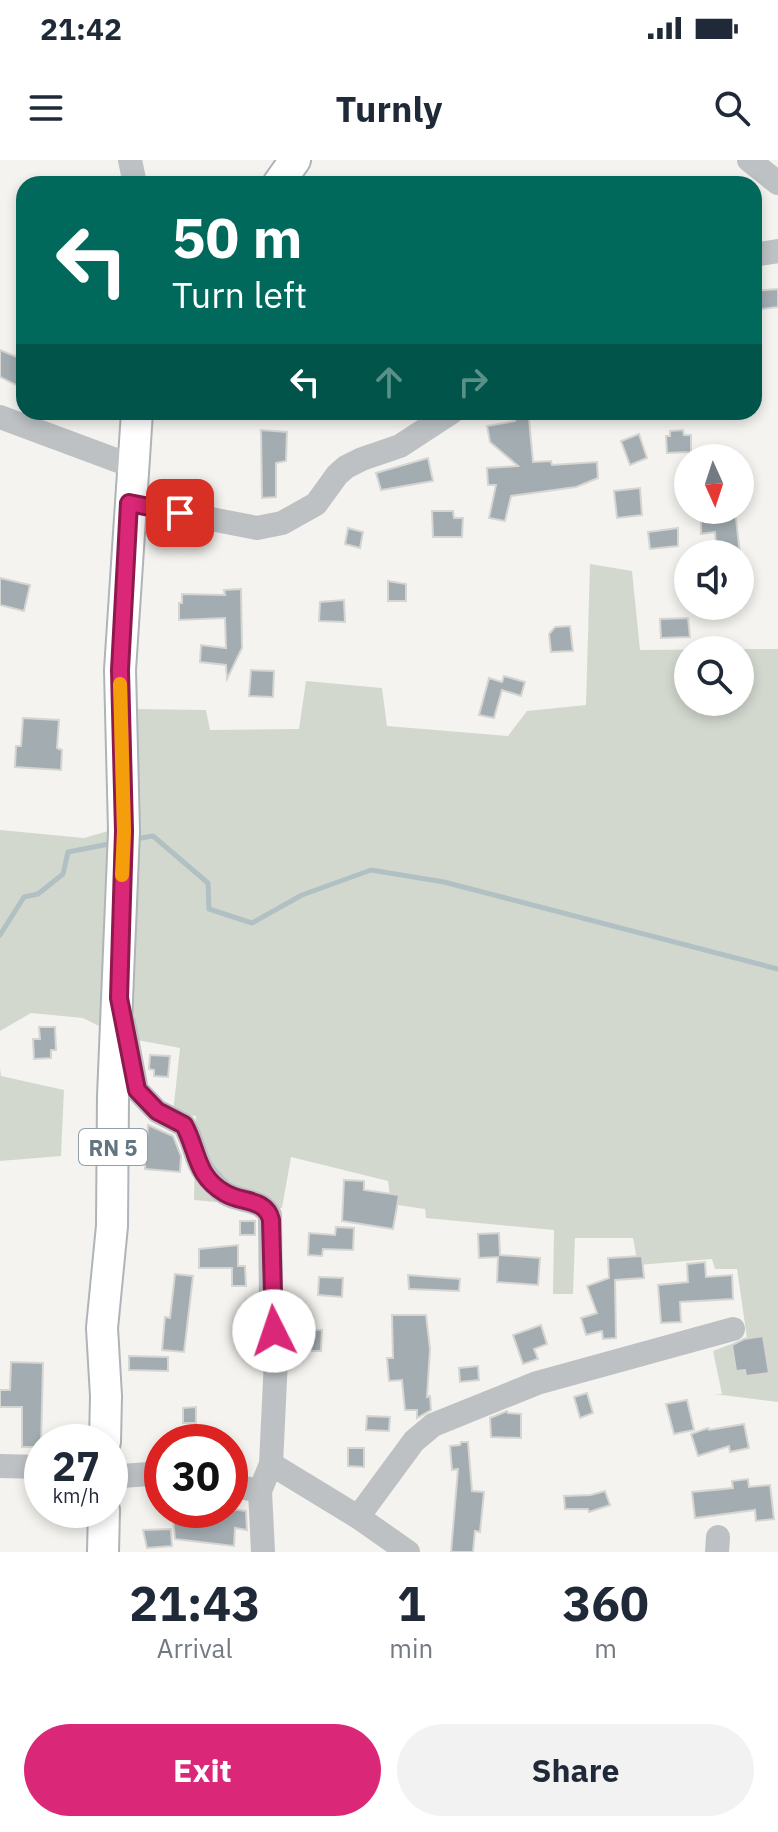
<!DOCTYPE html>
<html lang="en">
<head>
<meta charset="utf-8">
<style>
  :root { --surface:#fff; --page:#f2f2f3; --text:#1f2937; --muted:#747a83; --accent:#db2777 }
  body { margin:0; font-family:"IBM Plex Sans",sans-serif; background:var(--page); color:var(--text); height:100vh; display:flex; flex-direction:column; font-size:30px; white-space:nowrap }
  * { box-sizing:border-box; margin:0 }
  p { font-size:26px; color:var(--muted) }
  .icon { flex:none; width:44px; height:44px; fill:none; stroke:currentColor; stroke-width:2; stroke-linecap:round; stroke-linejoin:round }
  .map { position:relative; height:1392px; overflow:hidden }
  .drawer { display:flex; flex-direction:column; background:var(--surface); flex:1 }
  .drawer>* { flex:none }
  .top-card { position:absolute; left:16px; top:16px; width:746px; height:244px; border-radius:24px; box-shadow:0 4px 12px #0003; background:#00695c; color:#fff; overflow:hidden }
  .needle { width:52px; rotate:177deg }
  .controls { position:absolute; left:674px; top:284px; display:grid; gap:16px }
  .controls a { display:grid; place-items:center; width:80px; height:80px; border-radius:50%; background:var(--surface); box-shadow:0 4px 12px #0003; font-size:40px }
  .speed { position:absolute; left:24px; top:1264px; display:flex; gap:16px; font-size:40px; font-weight:700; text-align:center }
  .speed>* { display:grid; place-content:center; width:104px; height:104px; border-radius:50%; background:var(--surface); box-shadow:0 4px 12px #0003; line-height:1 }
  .speed small { font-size:20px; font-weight:400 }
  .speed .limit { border:12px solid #d22; background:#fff; color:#111 }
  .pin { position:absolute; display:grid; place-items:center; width:68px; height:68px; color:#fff; margin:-34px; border-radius:16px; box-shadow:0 4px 12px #0006 }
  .me { position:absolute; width:88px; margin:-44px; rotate:356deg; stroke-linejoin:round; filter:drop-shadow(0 0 6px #0008) }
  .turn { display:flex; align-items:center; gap:28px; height:168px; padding:0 24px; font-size:36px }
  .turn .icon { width:104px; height:104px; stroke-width:2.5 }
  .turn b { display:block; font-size:56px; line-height:68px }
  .lanes { display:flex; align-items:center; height:76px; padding:0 24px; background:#0003; justify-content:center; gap:40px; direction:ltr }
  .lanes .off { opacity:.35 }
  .eta { display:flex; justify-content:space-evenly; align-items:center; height:136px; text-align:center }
  .eta b { font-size:48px; font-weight:700; line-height:56px }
  .cta { display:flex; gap:16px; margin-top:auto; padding:16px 24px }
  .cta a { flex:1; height:92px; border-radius:48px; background:var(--accent); color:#fff; font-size:32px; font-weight:700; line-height:92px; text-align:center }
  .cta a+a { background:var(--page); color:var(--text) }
  .status { display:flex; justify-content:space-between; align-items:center; height:56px; padding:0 40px; background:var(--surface); direction:ltr }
  .status svg { height:22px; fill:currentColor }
  header { display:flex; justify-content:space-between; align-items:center; height:104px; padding:0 24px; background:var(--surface); font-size:36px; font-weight:700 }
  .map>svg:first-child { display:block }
</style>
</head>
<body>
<div class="status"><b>21:42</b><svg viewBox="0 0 49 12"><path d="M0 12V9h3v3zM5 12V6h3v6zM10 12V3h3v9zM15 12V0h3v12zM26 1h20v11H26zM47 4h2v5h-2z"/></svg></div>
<header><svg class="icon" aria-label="menu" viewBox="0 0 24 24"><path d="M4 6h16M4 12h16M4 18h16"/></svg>Turnly<svg class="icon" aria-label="search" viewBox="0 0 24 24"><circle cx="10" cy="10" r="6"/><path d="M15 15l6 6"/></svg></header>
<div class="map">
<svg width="778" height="1392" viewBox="0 0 778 1392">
  <rect width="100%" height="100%" fill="#f4f3ef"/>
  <g fill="#d3d8cf" fill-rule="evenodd">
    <path d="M 590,404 L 632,411 L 640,490 L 778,489 L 778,1242 L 714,1234 L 722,1234 L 713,1191 L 747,1178 L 737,1109 L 715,1109 L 712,1099 L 638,1105 L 633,1078 L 575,1078 L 573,1134 L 553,1134 L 554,1070 L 426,1058 L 425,1049 L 391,1044 L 388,1021 L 291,997 L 282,1048 L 194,1040 L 196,956 L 173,953 L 180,888 L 121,877 L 83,858 L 31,853 L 0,871 L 0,670 L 84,678 L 129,665 L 136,549 L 206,550 L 210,570 L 299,569 L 306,521 L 382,528 L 387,566 L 508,576 L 527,551 L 586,545 ZM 688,490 L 740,490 L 740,542 L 688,542 Z"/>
    <path d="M 0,908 L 1,916 L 64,930 L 61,996 L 0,1001 Z"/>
  </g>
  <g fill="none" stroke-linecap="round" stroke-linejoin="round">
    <g stroke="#b1c1c3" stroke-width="5">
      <path d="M 135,679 L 153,676 L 208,723 L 209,749 L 252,763 L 302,735 L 371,710 L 444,722 L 778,809"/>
      <path d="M 0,775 L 24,737 L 38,734 L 63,714 L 68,692 L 114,683"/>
    </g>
  </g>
  <g fill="#a3adb1" stroke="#d5d5d2" stroke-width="2">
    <path d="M 778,129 L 778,147 L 754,150 L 754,131 Z"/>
    <path d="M 0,190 L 24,200 L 24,229 L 0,217 Z"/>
    <path d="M 515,258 L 529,259 L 533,302 L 551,301 L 552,305 L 597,302 L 598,318 L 576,327 L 511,336 L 505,361 L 489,358 L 496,325 L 488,325 L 487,308 L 518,306 L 490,282 L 487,266 L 515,261 Z"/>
    <path d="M 261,270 L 287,272 L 286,301 L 276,303 L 276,337 L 262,338 Z"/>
    <path d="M 683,270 L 684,275 L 691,275 L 691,292 L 667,293 L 666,276 L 670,276 L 670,271 Z"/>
    <path d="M 639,274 L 647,298 L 630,305 L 621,281 Z"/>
    <path d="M 428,298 L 433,321 L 381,330 L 376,313 Z"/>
    <path d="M 640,328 L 642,355 L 617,358 L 614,331 Z"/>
    <path d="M 701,350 L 735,350 L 740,394 L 717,394 L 715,372 L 701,374 Z"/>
    <path d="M 432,351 L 453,351 L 454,358 L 463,358 L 462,377 L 433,377 Z"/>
    <path d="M 348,368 L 363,372 L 360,388 L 345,384 Z"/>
    <path d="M 678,368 L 678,386 L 650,389 L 648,372 Z"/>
    <path d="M 0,418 L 30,425 L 24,451 L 0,445 Z"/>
    <path d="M 388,421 L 406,424 L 406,441 L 388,441 Z"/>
    <path d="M 241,429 L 242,488 L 227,519 L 226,505 L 200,502 L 201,485 L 226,488 L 225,458 L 179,460 L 179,443 L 182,443 L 182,434 L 225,435 L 224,430 Z"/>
    <path d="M 344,440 L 345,462 L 319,461 L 320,442 Z"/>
    <path d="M 688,458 L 690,477 L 661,478 L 660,459 Z"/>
    <path d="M 570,466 L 573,491 L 551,492 L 549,474 L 555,467 Z"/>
    <path d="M 251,510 L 274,511 L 273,537 L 249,536 Z"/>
    <path d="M 504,516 L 525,522 L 521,536 L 502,530 L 494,558 L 479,555 L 489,518 L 502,522 Z"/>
    <path d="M 23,558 L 59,560 L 57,588 L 62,590 L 61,610 L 15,607 L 16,586 L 21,586 Z"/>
    <path d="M 39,867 L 55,867 L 56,890 L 51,890 L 51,898 L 34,899 L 33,879 L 40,879 Z"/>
    <path d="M 150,895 L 170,896 L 168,917 L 154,916 L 154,910 L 149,909 Z"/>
    <path d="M 148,965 L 173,976 L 181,996 L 180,1012 L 145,1009 L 145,995 L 137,995 L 139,977 L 147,977 Z"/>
    <path d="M 344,1020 L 364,1021 L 364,1030 L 399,1035 L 393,1069 L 342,1061 Z"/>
    <rect x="240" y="1061" width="15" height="14"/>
    <path d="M 336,1067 L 354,1068 L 353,1090 L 323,1089 L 322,1096 L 308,1095 L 309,1073 L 335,1075 Z"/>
    <path d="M 499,1073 L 500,1095 L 540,1098 L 538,1125 L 497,1122 L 498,1097 L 479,1098 L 478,1074 Z"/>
    <path d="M 238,1085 L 238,1106 L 245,1106 L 246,1126 L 232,1126 L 232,1108 L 199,1108 L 199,1089 Z"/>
    <path d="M 642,1096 L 644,1118 L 615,1120 L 616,1178 L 603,1179 L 602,1171 L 586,1175 L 581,1158 L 597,1153 L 587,1126 L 609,1118 L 608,1098 Z"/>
    <path d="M 705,1102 L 706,1117 L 732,1115 L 733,1139 L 680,1142 L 681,1162 L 661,1163 L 658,1125 L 688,1122 L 687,1104 Z"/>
    <path d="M 175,1114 L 193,1116 L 184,1192 L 162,1190 L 165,1157 L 170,1158 Z"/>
    <path d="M 408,1115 L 460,1119 L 459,1131 L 409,1129 Z"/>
    <path d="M 319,1117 L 343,1118 L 342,1137 L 318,1135 Z"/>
    <path d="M 392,1155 L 426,1155 L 430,1189 L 427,1237 L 430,1236 L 431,1250 L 417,1258 L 417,1250 L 405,1250 L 402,1220 L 389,1221 L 387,1198 L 393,1198 Z"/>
    <path d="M 541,1165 L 547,1184 L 534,1189 L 538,1199 L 523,1204 L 513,1175 Z"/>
    <path d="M 307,1170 L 322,1170 L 321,1191 L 307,1191 Z"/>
    <path d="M 763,1176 L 769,1213 L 746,1216 L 745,1210 L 736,1211 L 732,1185 L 744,1179 Z"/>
    <path d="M 129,1196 L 168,1197 L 168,1211 L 129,1210 Z"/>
    <path d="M 11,1202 L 43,1203 L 41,1287 L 22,1287 L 22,1247 L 0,1247 L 0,1230 L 10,1230 Z"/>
    <path d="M 478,1206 L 479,1220 L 460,1222 L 459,1208 Z"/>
    <path d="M 587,1233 L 593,1253 L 580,1258 L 574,1237 Z"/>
    <path d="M 687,1240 L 694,1270 L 674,1274 L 666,1244 Z"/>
    <path d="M 196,1247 L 196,1263 L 183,1263 L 183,1248 Z"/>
    <path d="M 507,1251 L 508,1253 L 521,1254 L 521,1278 L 491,1277 L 490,1258 Z"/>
    <path d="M 367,1256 L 390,1257 L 389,1271 L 366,1270 Z"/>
    <path d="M 744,1264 L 749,1288 L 730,1292 L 729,1286 L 698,1296 L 691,1274 L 708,1268 L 709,1270 Z"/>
    <path d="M 461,1282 L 468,1282 L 472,1331 L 484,1332 L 480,1372 L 475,1371 L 473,1392 L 451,1392 L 458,1309 L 452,1310 L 450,1286 L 460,1285 Z"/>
    <path d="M 348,1288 L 364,1288 L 364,1307 L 348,1306 Z"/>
    <path d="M 748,1319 L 749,1327 L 770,1325 L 774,1359 L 756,1361 L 755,1350 L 695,1358 L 692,1332 L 733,1328 L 732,1321 Z"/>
    <path d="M 605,1331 L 610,1345 L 589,1352 L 588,1349 L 565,1349 L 564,1336 L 591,1335 Z"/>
    <path d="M 230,1349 L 246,1351 L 247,1370 L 235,1368 L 234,1386 L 175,1379 L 172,1350 Z"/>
    <path d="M 171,1369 L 172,1386 L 147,1388 L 143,1370 Z"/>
  </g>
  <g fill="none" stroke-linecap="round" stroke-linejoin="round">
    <g stroke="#aeb4b7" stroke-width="34">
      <g id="major">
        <path d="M 278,24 L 295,0"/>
        <path d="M 105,1282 L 106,1236 L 102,1168 L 112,1066 L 113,936 L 124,671 L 120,510 L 137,252"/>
        <path d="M 103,1392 L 104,1350"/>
      </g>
    </g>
    <g stroke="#bdc1c4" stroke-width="24">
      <path d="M 130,0 L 135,24"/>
      <path d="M 749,0 L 778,23"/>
      <path d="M 754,95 L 778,91"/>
      <path d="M 0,257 L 132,306"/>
      <path d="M 129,343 L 257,368 L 282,363 L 316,344 L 337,315 L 346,307 L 362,299 L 400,286 L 452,252"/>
      <path d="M 124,863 L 137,930 L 157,951 L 184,965 C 200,993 191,1004 221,1030 C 235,1043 260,1037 270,1055 L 271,1143 L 276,1199 L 271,1304 L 260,1331 L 263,1392"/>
      <path d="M 271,1304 L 358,1357 L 408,1392"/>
      <path d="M 0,1306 L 42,1307"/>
      <path d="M 110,1314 L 122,1316 L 162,1313"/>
      <path d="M 230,1325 L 260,1331"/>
      <path d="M 358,1357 L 414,1281 L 433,1265 L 537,1223 L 733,1169"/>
      <path d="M 717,1392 L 718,1377"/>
    </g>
    <use href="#major" stroke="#fff" stroke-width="30"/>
  </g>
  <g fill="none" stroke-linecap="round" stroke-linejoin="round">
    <g stroke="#8e194d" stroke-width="20">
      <path id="route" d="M 180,353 L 129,343 L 120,510 L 124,671 L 119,838 L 137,930 L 157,951 L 184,965 C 198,990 195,1016 225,1033 C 241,1043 266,1038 271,1060 L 274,1171"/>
    </g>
    <use href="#route" stroke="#db2777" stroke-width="14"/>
    <path stroke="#f59e0b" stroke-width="14" d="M 120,524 L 124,671 L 122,715"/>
  </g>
  <g text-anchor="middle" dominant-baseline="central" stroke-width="8" stroke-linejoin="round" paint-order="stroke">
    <rect fill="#fff" stroke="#929fa6" stroke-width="2" x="79" y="969" width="68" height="36" rx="6"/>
    <g font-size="22" font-weight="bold" fill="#637680">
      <text x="113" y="987">RN 5</text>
    </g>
  </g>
</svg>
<div class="controls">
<a><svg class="needle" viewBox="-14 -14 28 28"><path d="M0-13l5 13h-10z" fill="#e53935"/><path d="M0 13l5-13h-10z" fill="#747a83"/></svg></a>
<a><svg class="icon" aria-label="sound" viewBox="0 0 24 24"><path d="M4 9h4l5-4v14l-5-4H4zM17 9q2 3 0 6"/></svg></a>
<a><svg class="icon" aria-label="search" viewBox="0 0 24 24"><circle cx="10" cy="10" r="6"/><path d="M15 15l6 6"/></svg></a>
</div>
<div class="speed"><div>27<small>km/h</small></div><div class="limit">30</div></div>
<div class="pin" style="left:180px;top:353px;background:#d93025"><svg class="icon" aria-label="arrive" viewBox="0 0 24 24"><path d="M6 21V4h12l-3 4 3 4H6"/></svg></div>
<svg class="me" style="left:274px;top:1171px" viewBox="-20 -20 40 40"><circle r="19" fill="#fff"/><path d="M0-13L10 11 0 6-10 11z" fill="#db2777"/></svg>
<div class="top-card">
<div class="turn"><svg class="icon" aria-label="left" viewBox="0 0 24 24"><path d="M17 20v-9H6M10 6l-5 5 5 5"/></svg><div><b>50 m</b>Turn left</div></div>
<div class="lanes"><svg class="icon" aria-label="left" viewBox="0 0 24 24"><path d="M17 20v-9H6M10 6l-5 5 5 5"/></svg><svg class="icon off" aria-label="ahead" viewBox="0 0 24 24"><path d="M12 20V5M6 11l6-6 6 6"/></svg><svg class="icon off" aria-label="right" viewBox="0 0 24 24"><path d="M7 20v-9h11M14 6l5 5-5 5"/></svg></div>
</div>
</div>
<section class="drawer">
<div class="eta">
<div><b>21:43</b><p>Arrival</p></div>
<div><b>1</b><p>min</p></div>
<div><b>360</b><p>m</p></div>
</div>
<div class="cta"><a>Exit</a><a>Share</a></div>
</section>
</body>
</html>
